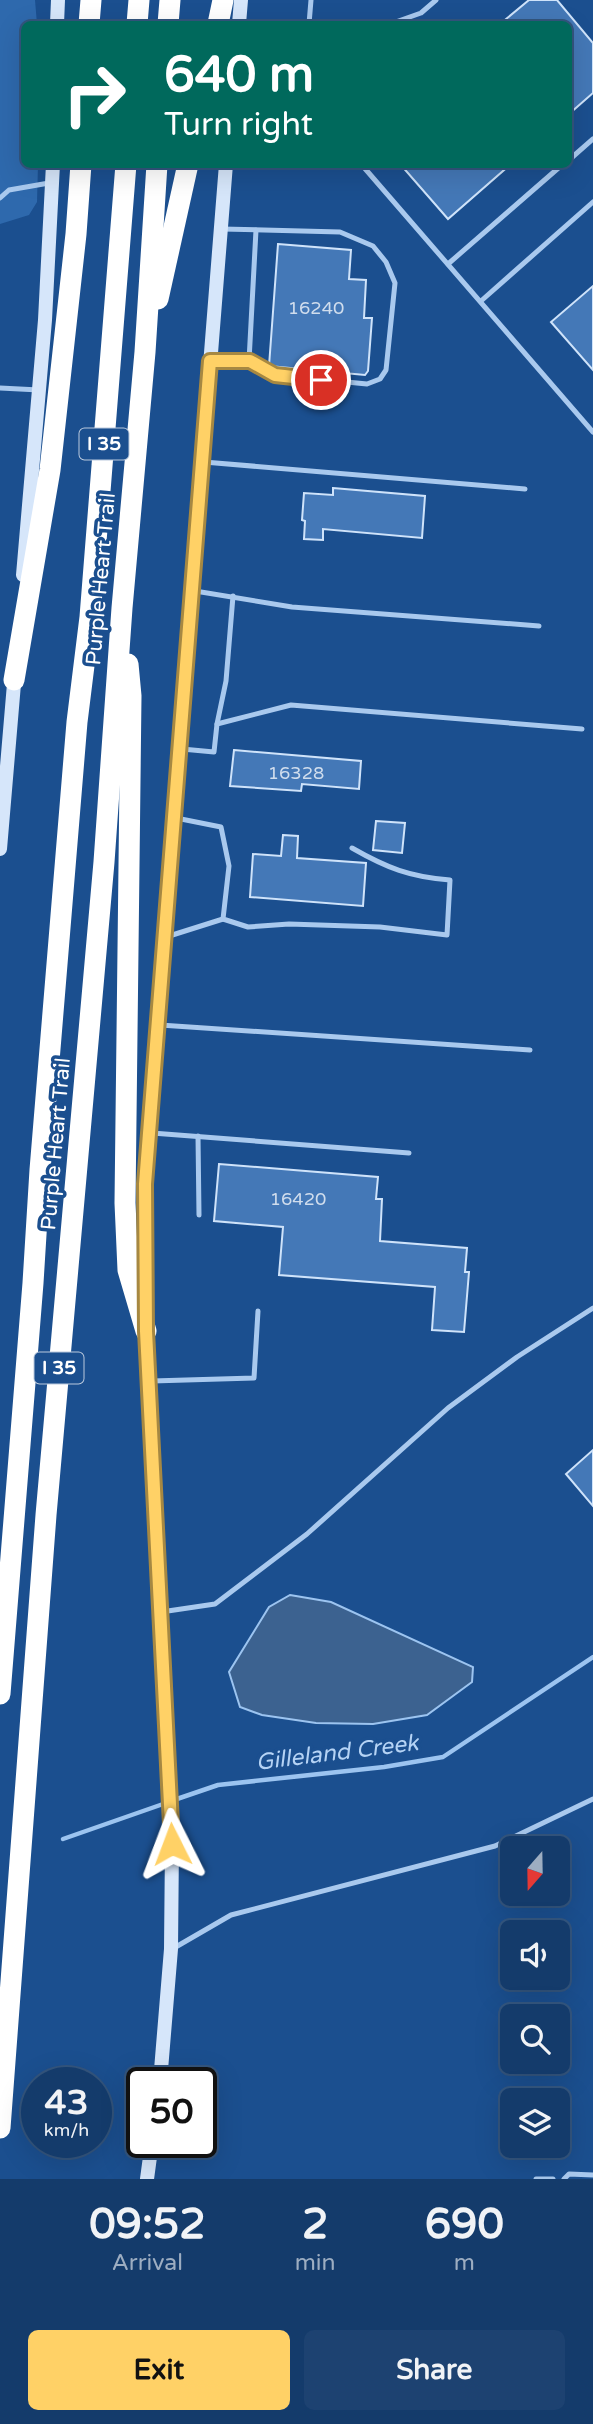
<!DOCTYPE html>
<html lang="en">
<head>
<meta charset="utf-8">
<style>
  :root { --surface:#143b6b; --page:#1d4271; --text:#f1f3f6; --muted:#9dadc1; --line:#33557e; --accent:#ffd166 }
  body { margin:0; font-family:"Varela Round",sans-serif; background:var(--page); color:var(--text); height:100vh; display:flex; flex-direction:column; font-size:26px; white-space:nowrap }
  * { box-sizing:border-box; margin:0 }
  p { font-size:23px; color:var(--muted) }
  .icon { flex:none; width:38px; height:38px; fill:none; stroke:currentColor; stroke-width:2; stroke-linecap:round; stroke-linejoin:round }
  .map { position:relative; height:2179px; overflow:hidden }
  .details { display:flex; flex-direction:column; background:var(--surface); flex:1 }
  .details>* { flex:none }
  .hud { position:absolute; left:21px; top:21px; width:551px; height:147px; border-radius:10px; box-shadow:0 7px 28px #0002,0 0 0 2px var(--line); background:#00695c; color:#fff; overflow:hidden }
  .needle { width:46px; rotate:200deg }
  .controls { position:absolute; left:500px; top:1836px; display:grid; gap:14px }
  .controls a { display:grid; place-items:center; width:70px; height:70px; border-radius:10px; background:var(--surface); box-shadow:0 7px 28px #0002,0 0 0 2px var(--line); font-size:35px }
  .speed { position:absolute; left:21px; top:2067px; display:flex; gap:14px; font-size:35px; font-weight:700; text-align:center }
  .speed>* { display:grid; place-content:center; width:91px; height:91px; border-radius:50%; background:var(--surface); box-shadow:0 7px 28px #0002,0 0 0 2px var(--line); line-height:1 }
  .speed small { font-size:18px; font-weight:400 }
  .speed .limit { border:4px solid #111; border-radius:10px; background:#fff; color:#111 }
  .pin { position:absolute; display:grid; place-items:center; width:60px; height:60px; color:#fff; margin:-30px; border:4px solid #fff; border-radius:50%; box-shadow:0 2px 7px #0007 }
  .me { position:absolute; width:77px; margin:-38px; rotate:357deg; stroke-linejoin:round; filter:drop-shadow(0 0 5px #0008) }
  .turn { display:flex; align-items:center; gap:24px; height:147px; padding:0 28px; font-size:32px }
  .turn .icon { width:91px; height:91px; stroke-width:2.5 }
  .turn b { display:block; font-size:49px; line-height:60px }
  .eta { display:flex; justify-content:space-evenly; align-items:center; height:119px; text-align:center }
  .eta b { font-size:42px; font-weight:800; line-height:49px }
  .action { display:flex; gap:14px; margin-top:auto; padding:14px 28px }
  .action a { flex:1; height:80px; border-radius:10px; background:var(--accent); color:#111; font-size:28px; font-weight:800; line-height:80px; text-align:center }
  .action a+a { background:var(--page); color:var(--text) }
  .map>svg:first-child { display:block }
</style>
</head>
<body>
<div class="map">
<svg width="593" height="2179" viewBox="0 0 593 2179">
  <rect width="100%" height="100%" fill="#1b4f8f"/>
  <path fill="#2e69ad" d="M 0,0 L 35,0 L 37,24 L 24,24 L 24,164 L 38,165 L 37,202 L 29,215 L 0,224 Z"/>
  <path fill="#3c6290" stroke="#9cc4f0" stroke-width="2" d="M 290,1595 L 331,1602 L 473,1667 L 472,1682 L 427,1715 L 373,1724 L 316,1723 L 262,1715 L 240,1707 L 229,1672 L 269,1607 Z"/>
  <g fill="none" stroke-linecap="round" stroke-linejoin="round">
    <g stroke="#9cc4f0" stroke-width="4.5">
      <path d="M 174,1800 L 218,1785 L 384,1767 L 443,1757 L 593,1657"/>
      <path d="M 63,1839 L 166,1803"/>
    </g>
  </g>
  <g fill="#4478b7" stroke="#cfe3fa" stroke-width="2">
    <path d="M 529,0 L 557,0 L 593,43 L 593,93 L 569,114 L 569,24 L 500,24 Z"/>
    <path d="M 400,164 L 511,164 L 448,219 Z"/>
    <path d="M 278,244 L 351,250 L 349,279 L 366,280 L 364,318 L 372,318 L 368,371 L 365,375 L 269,366 Z"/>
    <path d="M 593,286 L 593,370 L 551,322 Z"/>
    <path d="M 333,488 L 425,496 L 422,538 L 323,529 L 323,540 L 304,539 L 305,521 L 302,520 L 304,493 L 333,495 Z"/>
    <path d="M 234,750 L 361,761 L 359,789 L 302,784 L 301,791 L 230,786 Z"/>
    <path d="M 376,821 L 405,823 L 402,853 L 373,850 Z"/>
    <path d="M 283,835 L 298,836 L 297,858 L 366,863 L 363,906 L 250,897 L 253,854 L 281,856 Z"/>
    <path d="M 219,1164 L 378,1177 L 376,1199 L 382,1199 L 380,1241 L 467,1248 L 465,1272 L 469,1272 L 464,1332 L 432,1330 L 435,1287 L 279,1275 L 283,1227 L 214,1221 Z"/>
    <path d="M 593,1450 L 593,1506 L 566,1474 Z"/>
  </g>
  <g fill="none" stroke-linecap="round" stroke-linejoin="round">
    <g stroke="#a9c9ee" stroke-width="5">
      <path d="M 309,24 L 311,0"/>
      <path d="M 390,24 L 421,13 L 436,0"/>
      <path d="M 569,160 L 593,139"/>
      <path d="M 361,164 L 593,432"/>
      <path d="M 0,198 L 9,190 L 49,183"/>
      <path d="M 448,264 L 563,164"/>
      <path d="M 481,301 L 593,202"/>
      <path d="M 213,361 L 249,361 L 275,375 L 367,384 L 380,379 L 386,370 L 395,283 L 386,262 L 373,246 L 340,232 L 222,229"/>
      <path d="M 249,361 L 256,230"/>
      <path d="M 0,388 L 39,390"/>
      <path d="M 204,462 L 525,489"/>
      <path d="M 195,591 L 292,607 L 539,626"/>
      <path d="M 217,724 L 226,681 L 233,596"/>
      <path d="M 182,749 L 214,752 L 217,724 L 291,705 L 582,729"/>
      <path d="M 176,818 L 221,827 L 229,866 L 223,919 L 248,927 L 289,924 L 380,927 L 447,935 L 450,880 C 410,877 387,868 352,848"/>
      <path d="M 166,937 L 223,919"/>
      <path d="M 160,1025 L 530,1050"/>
      <path d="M 152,1133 L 409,1153"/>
      <path d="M 198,1136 L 199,1215"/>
      <path d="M 152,1381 L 254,1378 L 258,1311"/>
      <path d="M 161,1612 L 215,1604 L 307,1534 L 448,1408 L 517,1357 L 593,1308"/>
      <path d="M 174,1948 L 231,1915 L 495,1846 L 593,1799"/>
      <path d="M 536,2179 L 553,2179"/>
      <path d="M 564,2179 L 569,2174 L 593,2175"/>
    </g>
    <g stroke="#d6e6fa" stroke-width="14">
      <path d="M 57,24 L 58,0"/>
      <path d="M 239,24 L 241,0"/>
      <path d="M 23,575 L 45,320 L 53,164"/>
      <path d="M 0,849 L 15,672"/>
      <path d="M 160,2082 L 171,1949 L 172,1844 L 146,1331 L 145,1184 L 226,164"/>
      <path d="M 147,2179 L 152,2142"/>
    </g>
    <g stroke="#fff" stroke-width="21">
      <path d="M 89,24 L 91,0"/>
      <path d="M 137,24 L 139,0"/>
      <path d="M 168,24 L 170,0"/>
      <path d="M 218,24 L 223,0"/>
      <path d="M 158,299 L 188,164"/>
      <path d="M 128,664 L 131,696 L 125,1203 L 128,1270 L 146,1331"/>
      <path d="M 14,680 L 50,470 L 76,234 L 81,164"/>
      <path d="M 0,1694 L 33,1283 L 40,1170 L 77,722 L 90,617 L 126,164"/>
      <path d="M 0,2128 L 46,1515 L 104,862 L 122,608 L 145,352 L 157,164"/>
    </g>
  </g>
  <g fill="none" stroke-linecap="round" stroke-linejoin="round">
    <g stroke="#a68842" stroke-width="18">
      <path id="route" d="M 172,1844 L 146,1331 L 145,1184 L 210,361 L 250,361 L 275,375 L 321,380"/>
    </g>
    <use href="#route" stroke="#ffd166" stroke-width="12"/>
  </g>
  <g text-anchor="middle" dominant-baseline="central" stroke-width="7" stroke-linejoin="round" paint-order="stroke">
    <g font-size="18" fill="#d0dded">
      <text x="316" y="308">16240</text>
      <text x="296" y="773">16328</text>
      <text x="298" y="1199">16420</text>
    </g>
    <g fill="#1b4f8f" stroke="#bbcadd" stroke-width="2">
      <rect x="79.5" y="428.5" width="49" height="31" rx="5"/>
      <rect x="34.5" y="1352.5" width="49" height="31" rx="5"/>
    </g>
    <g font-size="19" font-weight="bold" fill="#fff">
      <text x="104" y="444">I 35</text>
      <text x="59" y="1368">I 35</text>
    </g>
    <g font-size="21" fill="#fff" stroke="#1b4f8f">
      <text transform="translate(101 579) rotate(-85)">Purple Heart Trail</text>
      <text transform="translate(56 1144) rotate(-85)">Purple Heart Trail</text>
    </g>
    <g font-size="23" font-style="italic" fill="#b5d3f5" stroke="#1b4f8f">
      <text transform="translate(337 1753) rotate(-7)">Gilleland Creek</text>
    </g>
  </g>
</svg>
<div class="controls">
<a><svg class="needle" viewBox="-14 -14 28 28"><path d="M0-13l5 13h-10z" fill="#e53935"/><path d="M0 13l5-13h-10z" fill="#9dadc1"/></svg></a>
<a><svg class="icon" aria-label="sound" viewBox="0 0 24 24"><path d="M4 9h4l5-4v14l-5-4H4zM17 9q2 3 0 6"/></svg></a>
<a><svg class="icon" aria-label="search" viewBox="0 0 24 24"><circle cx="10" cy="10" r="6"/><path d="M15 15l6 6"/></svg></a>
<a><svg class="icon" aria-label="layers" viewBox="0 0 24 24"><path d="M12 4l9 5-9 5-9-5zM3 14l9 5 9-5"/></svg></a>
</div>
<div class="speed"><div>43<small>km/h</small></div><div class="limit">50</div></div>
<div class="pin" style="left:321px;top:380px;background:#d93025"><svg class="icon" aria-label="arrive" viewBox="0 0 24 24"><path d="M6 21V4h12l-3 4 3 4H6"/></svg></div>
<svg class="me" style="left:172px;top:1844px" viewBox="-20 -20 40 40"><path d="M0-17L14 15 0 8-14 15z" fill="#ffd166" stroke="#fff" stroke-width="4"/></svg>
<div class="hud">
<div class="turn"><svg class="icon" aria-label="right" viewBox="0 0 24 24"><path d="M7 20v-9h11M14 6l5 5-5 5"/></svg><div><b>640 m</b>Turn right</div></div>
</div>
</div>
<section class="details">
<div class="eta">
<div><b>09:52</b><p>Arrival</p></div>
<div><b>2</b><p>min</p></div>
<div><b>690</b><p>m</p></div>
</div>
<div class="action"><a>Exit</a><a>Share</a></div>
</section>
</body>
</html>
